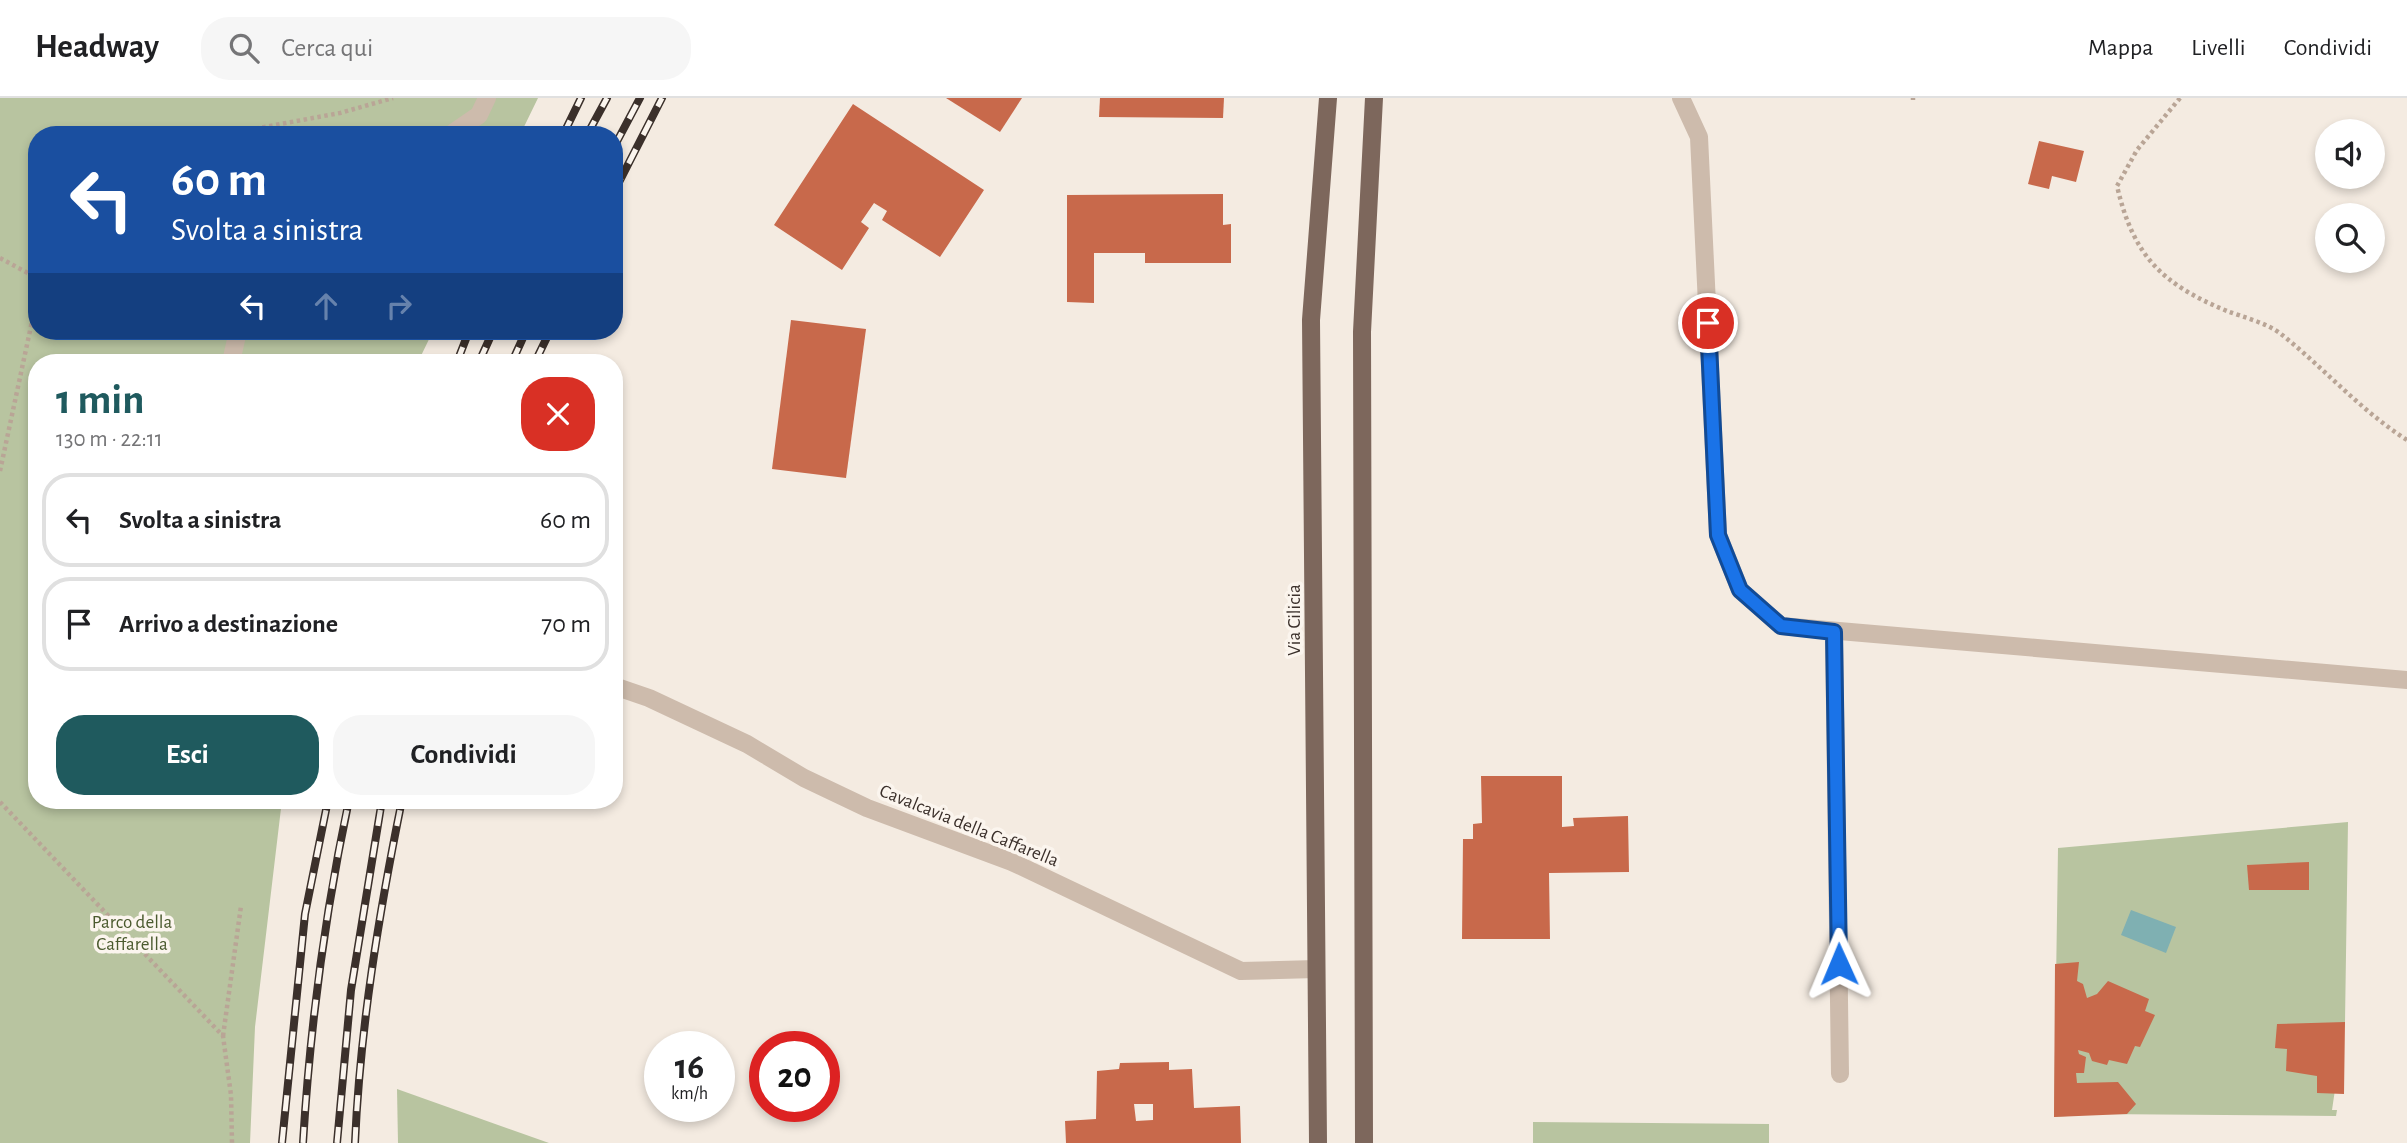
<!DOCTYPE html>
<html lang="it">
<head>
<meta charset="utf-8">
<style>
  :root { --surface:#fff; --page:#f6f6f6; --text:#202124; --muted:#757577; --line:#e0e0e0; --accent:#1f5a5e }
  body { margin:0; font-family:"Alegreya Sans",sans-serif; background:var(--page); color:var(--text); height:100vh; display:flex; flex-direction:column; font-size:26px; white-space:nowrap }
  * { box-sizing:border-box; margin:0 }
  p { font-size:23px; color:var(--muted) }
  .icon { flex:none; width:38px; height:38px; fill:none; stroke:currentColor; stroke-width:2; stroke-linecap:round; stroke-linejoin:round }
  .map { position:relative; flex:1; overflow:hidden }
  .panel { position:absolute; left:28px; top:256px; width:595px; height:455px; display:flex; flex-direction:column; background:var(--surface); border-radius:28px; box-shadow:0 4px 10px #0003 }
  .panel>* { flex:none }
  .guide { position:absolute; left:28px; top:28px; width:595px; height:214px; border-radius:28px; box-shadow:0 4px 10px #0003; background:#1a4fa0; color:#fff; overflow:hidden }
  .fabs { position:absolute; left:2315px; top:21px; display:grid; gap:14px }
  .fabs a { display:grid; place-items:center; width:70px; height:70px; border-radius:50%; background:var(--surface); box-shadow:0 4px 10px #0003; font-size:35px }
  .speed { position:absolute; left:644px; top:933px; display:flex; gap:14px; font-size:35px; font-weight:700; text-align:center }
  .speed>* { display:grid; place-content:center; width:91px; height:91px; border-radius:50%; background:var(--surface); box-shadow:0 4px 10px #0003; line-height:1 }
  .speed small { font-size:18px; font-weight:400 }
  .speed .limit { border:10px solid #d22; background:#fff; color:#111 }
  .pin { position:absolute; display:grid; place-items:center; width:60px; height:60px; color:#fff; margin:-30px; border:4px solid #fff; border-radius:50%; box-shadow:0 2px 7px #0007 }
  .me { position:absolute; width:77px; margin:-38px; rotate:359deg; stroke-linejoin:round; filter:drop-shadow(0 0 5px #0008) }
  .turn { display:flex; align-items:center; gap:24px; height:147px; padding:0 28px; font-size:32px }
  .turn .icon { width:91px; height:91px; stroke-width:2.5 }
  .turn b { display:block; font-size:49px; line-height:60px }
  .lanes { display:flex; align-items:center; height:66px; padding:0 28px; background:#0003; justify-content:center; gap:35px; direction:ltr }
  .lanes .off { opacity:.35 }
  .round { display:grid; place-items:center; flex:none; width:74px; height:74px; border-radius:28px; background:var(--page) }
  .summary { display:flex; align-items:center; justify-content:space-between; height:119px; padding:0 28px }
  h1 { font-size:42px; font-weight:700; line-height:52px; color:var(--accent) }
  .primary-button { display:flex; gap:14px; margin-top:auto; padding:14px 28px }
  .primary-button a { flex:1; height:80px; border-radius:28px; background:var(--accent); color:#fff; font-size:28px; font-weight:700; line-height:80px; text-align:center }
  .primary-button a+a { background:var(--page); color:var(--text) }
  ul { padding:0; list-style:none }
  li { display:flex; align-items:center; gap:21px; height:94px; margin:0 14px 10px; padding:0 14px; border:4px solid var(--line); border-radius:28px }
  li div { flex:1 }
  li b { display:block; font-size:26px }
  li em { font-style:normal }
  header { display:flex; align-items:center; gap:42px; box-sizing:border-box; height:98px; padding:0 35px; background:var(--surface); border-bottom:2px solid var(--line) }
  header strong { font-size:33px }
  nav { display:flex; gap:38px; margin-inline-start:auto; font-size:24px }
  .search { width:490px; height:63px; background:var(--page); display:flex; align-items:center; gap:18px; box-sizing:border-box; padding:0 24px; border-radius:28px; color:var(--muted); font-size:26px }
  .map>svg:first-child { display:block }
</style>
</head>
<body>
<header>
<strong>Headway</strong>
<div class="search"><svg class="icon" aria-label="search" viewBox="0 0 24 24"><circle cx="10" cy="10" r="6"/><path d="M15 15l6 6"/></svg>Cerca qui</div>
<nav><a>Mappa</a><a>Livelli</a><a>Condividi</a></nav>
</header>
<div class="map">
<svg width="2407" height="1045" viewBox="0 0 2407 1045">
  <rect width="100%" height="100%" fill="#f4ebe1"/>
  <g fill="#b8c4a0">
    <path d="M 0,0 L 538,0 L 520,37 L 37,37 L 37,233 L 433,233 L 418,264 L 37,264 L 37,702 L 282,702 L 255,929 L 250,1045 L 0,1045 Z"/>
    <path d="M 2348,724 L 2345,924 L 2332,1012 L 2337,1012 L 2336,1018 L 2096,1016 L 2054,1019 L 2058,750 Z"/>
    <path d="M 397,991 L 549,1045 L 398,1045 Z"/>
    <path d="M 1533,1024 L 1769,1026 L 1769,1045 L 1533,1045 Z"/>
  </g>
  <path fill="#7fb0b2" d="M 2131,812 L 2176,829 L 2166,855 L 2121,837 Z"/>
  <g fill="#c8694b" fill-rule="evenodd">
    <path d="M 946,0 L 1022,0 L 1000,34 Z"/>
    <path d="M 1100,0 L 1224,0 L 1223,20 L 1099,19 Z"/>
    <path d="M 853,6 L 984,92 L 940,159 L 882,122 L 887,113 L 874,105 L 861,124 L 869,130 L 842,172 L 774,127 Z"/>
    <path d="M 2039,43 L 2084,53 L 2076,84 L 2052,78 L 2049,91 L 2028,86 Z"/>
    <path d="M 1223,96 L 1223,127 L 1231,126 L 1231,165 L 1145,165 L 1145,155 L 1094,155 L 1094,205 L 1067,204 L 1067,97 Z"/>
    <path d="M 791,222 L 866,231 L 846,380 L 772,371 Z"/>
    <path d="M 1481,678 L 1562,678 L 1562,729 L 1574,728 L 1573,720 L 1628,718 L 1629,774 L 1549,775 L 1550,841 L 1462,841 L 1463,741 L 1473,741 L 1473,726 L 1482,725 Z"/>
    <path d="M 2309,764 L 2309,792 L 2249,792 L 2247,767 Z"/>
    <path d="M 2079,864 L 2077,883 L 2083,886 L 2087,900 L 2097,896 L 2108,883 L 2149,901 L 2145,913 L 2155,917 L 2140,949 L 2135,948 L 2127,966 L 2109,962 L 2107,967 L 2092,963 L 2089,955 L 2078,952 L 2079,956 L 2086,959 L 2084,975 L 2076,975 L 2077,985 L 2118,984 L 2136,1006 L 2127,1016 L 2054,1019 L 2055,866 Z"/>
    <path d="M 2345,924 L 2344,996 L 2317,995 L 2317,978 L 2286,973 L 2287,951 L 2275,950 L 2277,926 Z"/>
    <path d="M 1169,964 L 1169,972 L 1192,971 L 1194,1010 L 1240,1008 L 1241,1045 L 1066,1045 L 1065,1023 L 1096,1021 L 1097,973 L 1119,971 L 1120,965 ZM 1134,1006 L 1153,1006 L 1153,1022 L 1136,1023 Z"/>
  </g>
  <g fill="none" stroke-linecap="round" stroke-linejoin="round">
    <g stroke="#b9a596" stroke-width="4.5" stroke-dasharray="3.5 3.5" stroke-linecap="butt">
      <path d="M 1913,0 L 1913,2"/>
      <path d="M 2180,0 L 2137,52 L 2117,88 C 2133,157 2161,186 2227,213 C 2243,219 2267,225 2281,236 C 2324,270 2360,312 2407,342"/>
      <path d="M 221,37 L 340,15 L 393,0"/>
      <path d="M 0,160 L 37,180"/>
      <path d="M 0,373 L 37,200"/>
      <path d="M 0,704 L 223,938 L 231,997 L 232,1045"/>
      <path d="M 223,938 L 241,808"/>
    </g>
    <g stroke="#cdbbac" stroke-width="18">
      <path d="M 1681,0 L 1699,39 L 1718,437 L 1740,492 L 1781,528 L 2407,582"/>
      <path d="M 1834,534 L 1840,976"/>
    </g>
    <g stroke="#cdbbac" stroke-width="18">
      <path d="M 450,37 L 479,17 L 487,0"/>
      <path d="M 231,264 L 238,233"/>
      <path d="M 614,588 L 649,600 L 747,646 L 804,680 L 867,710 L 1012,764 L 1241,873 L 1316,871"/>
    </g>
    <g stroke="#7d675c" stroke-width="18">
      <path d="M 1318,1045 L 1311,222 L 1328,0"/>
      <path d="M 1364,1045 L 1362,234 L 1374,0"/>
    </g>
    <g stroke="#3b302b" stroke-width="8">
      <g id="rail">
        <path d="M 563,37 L 581,0"/>
        <path d="M 587,37 L 607,0"/>
        <path d="M 614,49 L 640,0"/>
        <path d="M 614,94 L 662,0"/>
        <path d="M 457,264 L 469,233"/>
        <path d="M 479,264 L 493,233"/>
        <path d="M 512,264 L 526,233"/>
        <path d="M 535,264 L 550,233"/>
        <path d="M 282,1045 L 305,816 L 328,702"/>
        <path d="M 303,1045 C 310,929 325,815 349,702"/>
        <path d="M 337,1045 L 351,892 L 382,702"/>
        <path d="M 355,1045 C 360,930 379,815 402,702"/>
      </g>
    </g>
    <use href="#rail" stroke="#fbf5ee" stroke-width="5" stroke-dasharray="16" stroke-linecap="butt"/>
  </g>
  <g fill="none" stroke-linecap="round" stroke-linejoin="round">
    <g stroke="#114b97" stroke-width="18">
      <path id="route" d="M 1708,225 L 1718,437 L 1740,492 L 1781,528 L 1834,534 L 1839,866"/>
    </g>
    <use href="#route" stroke="#1a73e8" stroke-width="12"/>
  </g>
  <g text-anchor="middle" dominant-baseline="central" stroke-width="7" stroke-linejoin="round" paint-order="stroke">
    <g font-size="19" fill="#3b302b" stroke="#fbf5ee">
      <text transform="translate(1294 522) rotate(-90)">Via Cilicia</text>
      <text transform="translate(969 728) rotate(22)">Cavalcavia della Caffarella</text>
    </g>
    <g font-size="19" fill="#4a5a2e" stroke="#fbf5ee">
      <text x="132" y="824">Parco della<tspan x="132" dy="22">Caffarella</tspan></text>
    </g>
  </g>
</svg>
<div class="fabs">
<a><svg class="icon" aria-label="sound" viewBox="0 0 24 24"><path d="M4 9h4l5-4v14l-5-4H4zM17 9q2 3 0 6"/></svg></a>
<a><svg class="icon" aria-label="search" viewBox="0 0 24 24"><circle cx="10" cy="10" r="6"/><path d="M15 15l6 6"/></svg></a>
</div>
<div class="speed"><div>16<small>km/h</small></div><div class="limit">20</div></div>
<div class="pin" style="left:1708px;top:225px;background:#d93025"><svg class="icon" aria-label="arrive" viewBox="0 0 24 24"><path d="M6 21V4h12l-3 4 3 4H6"/></svg></div>
<svg class="me" style="left:1839px;top:866px" viewBox="-20 -20 40 40"><path d="M0-17L14 15 0 8-14 15z" fill="#1a73e8" stroke="#fff" stroke-width="4"/></svg>
<div class="guide">
<div class="turn"><svg class="icon" aria-label="left" viewBox="0 0 24 24"><path d="M17 20v-9H6M10 6l-5 5 5 5"/></svg><div><b>60 m</b>Svolta a sinistra</div></div>
<div class="lanes"><svg class="icon" aria-label="left" viewBox="0 0 24 24"><path d="M17 20v-9H6M10 6l-5 5 5 5"/></svg><svg class="icon off" aria-label="ahead" viewBox="0 0 24 24"><path d="M12 20V5M6 11l6-6 6 6"/></svg><svg class="icon off" aria-label="right" viewBox="0 0 24 24"><path d="M7 20v-9h11M14 6l5 5-5 5"/></svg></div>
</div>
<section class="panel">
<div class="summary"><div><h1>1 min</h1><p>130 m · 22:11</p></div><a class="round" style="background:#d93025;color:#fff"><svg class="icon" aria-label="close" viewBox="0 0 24 24"><path d="M6 6l12 12M18 6L6 18"/></svg></a></div>
<ul>
<li><svg class="icon" aria-label="left" viewBox="0 0 24 24"><path d="M17 20v-9H6M10 6l-5 5 5 5"/></svg><div><b>Svolta a sinistra</b></div><em>60 m</em></li>
<li><svg class="icon" aria-label="arrive" viewBox="0 0 24 24"><path d="M6 21V4h12l-3 4 3 4H6"/></svg><div><b>Arrivo a destinazione</b></div><em>70 m</em></li>
</ul>
<div class="primary-button"><a>Esci</a><a>Condividi</a></div>
</section>
</div>
</body>
</html>
